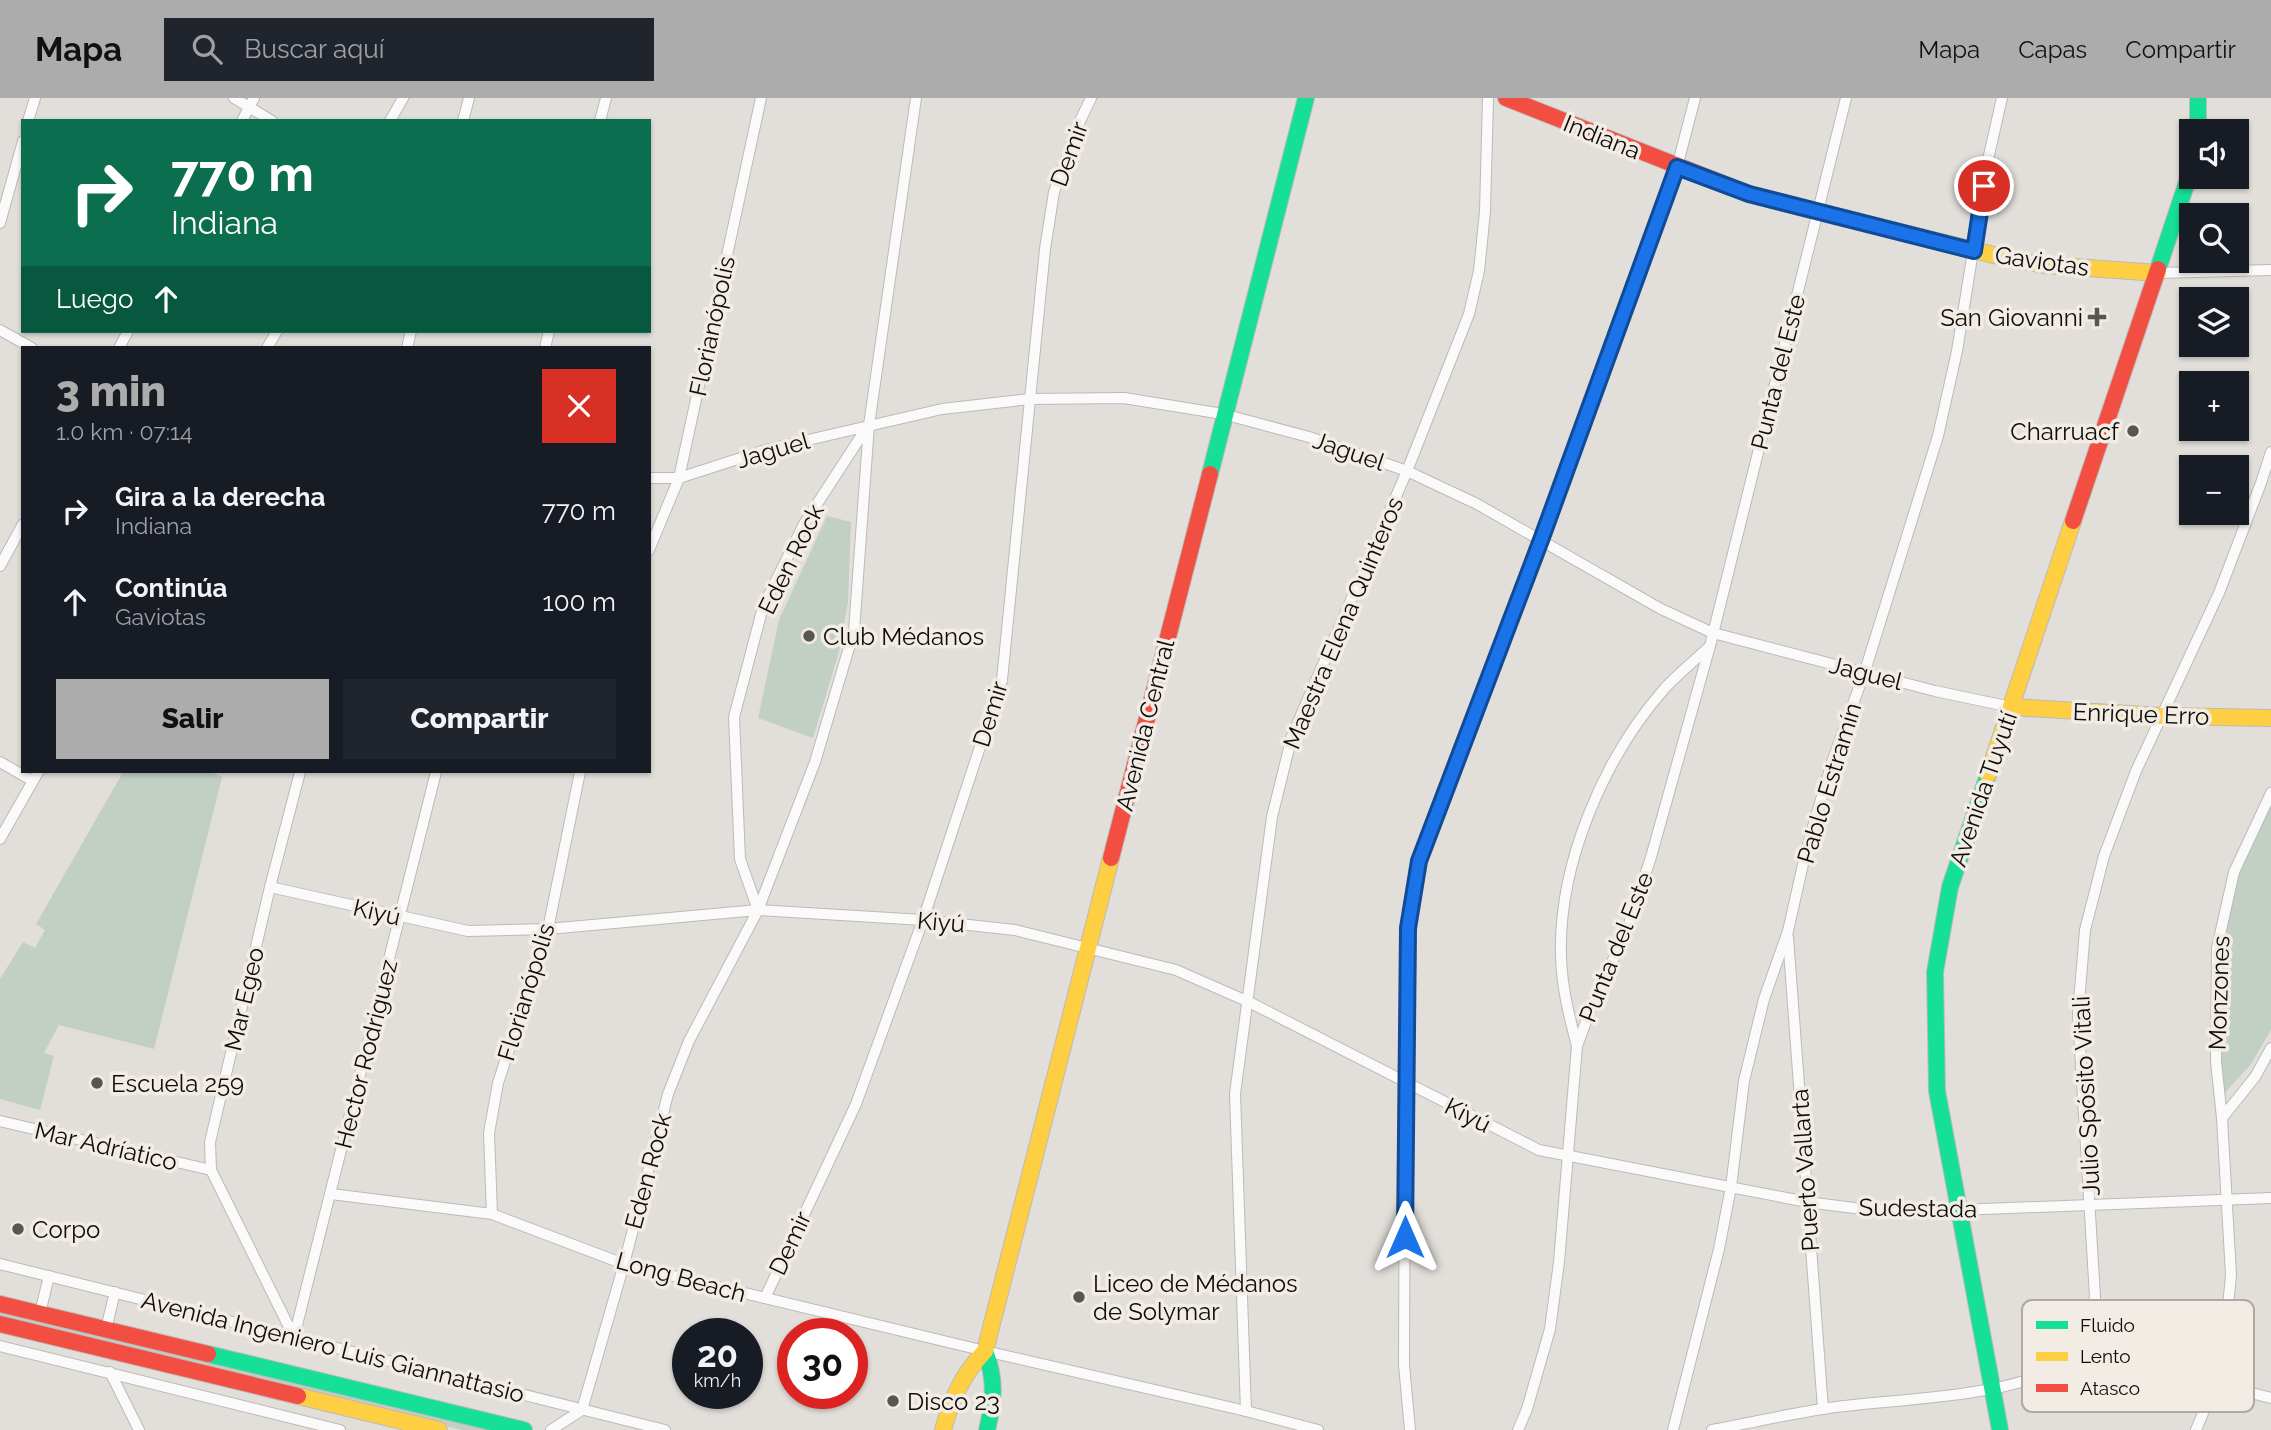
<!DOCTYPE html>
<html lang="es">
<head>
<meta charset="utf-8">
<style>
  :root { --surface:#171b24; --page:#20242c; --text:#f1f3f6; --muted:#9ea1a6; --accent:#acacad }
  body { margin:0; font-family:Raleway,sans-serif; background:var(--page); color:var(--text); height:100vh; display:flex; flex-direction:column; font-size:26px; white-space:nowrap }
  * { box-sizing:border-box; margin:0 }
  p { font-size:23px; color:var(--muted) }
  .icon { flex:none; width:38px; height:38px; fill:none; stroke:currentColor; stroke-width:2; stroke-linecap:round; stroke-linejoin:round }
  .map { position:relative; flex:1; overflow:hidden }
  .details { position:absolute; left:21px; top:248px; width:630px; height:427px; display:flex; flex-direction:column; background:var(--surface); border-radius:0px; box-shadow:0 2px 5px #0004 }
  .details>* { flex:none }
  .banner { position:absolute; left:21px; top:21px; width:630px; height:214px; border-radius:0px; box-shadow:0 2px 5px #0004; background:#0b6e4f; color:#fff; overflow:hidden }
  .buttons { position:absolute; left:2179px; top:21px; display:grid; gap:14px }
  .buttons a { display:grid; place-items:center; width:70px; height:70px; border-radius:0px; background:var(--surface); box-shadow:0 2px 5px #0004; font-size:35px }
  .speed { position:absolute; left:672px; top:1220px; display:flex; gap:14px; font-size:35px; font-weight:700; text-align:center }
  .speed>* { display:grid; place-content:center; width:91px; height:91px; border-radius:50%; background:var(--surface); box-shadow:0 2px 5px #0004; line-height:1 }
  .speed small { font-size:18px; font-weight:400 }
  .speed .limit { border:10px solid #d22; background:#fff; color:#111 }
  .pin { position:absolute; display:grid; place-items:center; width:60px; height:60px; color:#fff; margin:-30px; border:4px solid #fff; border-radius:50%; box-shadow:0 2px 7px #0007 }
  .me { position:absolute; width:77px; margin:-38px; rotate:0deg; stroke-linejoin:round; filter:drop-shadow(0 0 5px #0008) }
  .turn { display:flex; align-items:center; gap:24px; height:147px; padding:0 35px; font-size:32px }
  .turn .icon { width:91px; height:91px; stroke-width:2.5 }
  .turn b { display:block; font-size:49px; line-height:60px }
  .then { display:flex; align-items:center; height:66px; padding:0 35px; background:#0003; gap:14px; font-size:26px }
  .round { display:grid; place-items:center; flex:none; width:74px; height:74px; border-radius:0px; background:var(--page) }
  .overview { display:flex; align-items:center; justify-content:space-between; height:119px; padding:0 35px }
  h1 { font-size:42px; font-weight:800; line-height:52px; color:var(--accent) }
  .action { display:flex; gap:14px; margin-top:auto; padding:14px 35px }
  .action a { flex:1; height:80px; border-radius:0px; background:var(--accent); color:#111; font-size:28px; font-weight:800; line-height:80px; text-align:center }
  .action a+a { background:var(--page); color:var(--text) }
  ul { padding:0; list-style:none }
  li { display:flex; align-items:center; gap:21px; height:91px; padding:0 35px }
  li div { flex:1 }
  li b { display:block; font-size:26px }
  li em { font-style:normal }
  header { display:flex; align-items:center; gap:42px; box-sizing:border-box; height:98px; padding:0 35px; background:var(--accent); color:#111 }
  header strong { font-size:33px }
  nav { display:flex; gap:38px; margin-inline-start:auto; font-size:24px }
  .search { width:490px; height:63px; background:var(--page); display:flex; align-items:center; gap:18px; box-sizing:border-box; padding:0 24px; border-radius:0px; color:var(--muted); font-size:26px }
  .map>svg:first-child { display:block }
</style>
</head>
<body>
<header>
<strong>Mapa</strong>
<div class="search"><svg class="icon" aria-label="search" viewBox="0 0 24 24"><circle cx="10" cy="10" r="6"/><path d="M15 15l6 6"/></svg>Buscar aquí</div>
<nav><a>Mapa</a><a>Capas</a><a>Compartir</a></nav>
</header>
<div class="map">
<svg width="2271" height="1332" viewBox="0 0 2271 1332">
  <rect width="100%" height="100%" fill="#e2dfdb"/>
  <g fill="#c2cfc5">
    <path d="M 827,418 L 851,424 L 848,504 L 839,554 L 813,640 L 758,620 L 779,522 Z"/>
    <path d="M 123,674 L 211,674 L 222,679 L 154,951 L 59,927 L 44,955 L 54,958 L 40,1012 L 0,1001 L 0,881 L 23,844 L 35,850 L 45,832 L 36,826 Z"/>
    <path d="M 2271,708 L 2271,932 L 2251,966 L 2221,999 L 2221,849 L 2236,774 Z"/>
    <path d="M 0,1211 L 502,1332 L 462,1332 L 0,1221 Z"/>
  </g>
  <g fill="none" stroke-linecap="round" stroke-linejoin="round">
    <g stroke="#bcbab7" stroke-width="12">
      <g id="street">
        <path d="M 234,0 L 272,23"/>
        <path d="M 28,23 L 35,0"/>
        <path d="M 242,23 L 254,0"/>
        <path d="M 390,23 L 403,0"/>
        <path d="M 463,23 L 469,0"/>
        <path d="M 600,23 L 606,0"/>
        <path d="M 0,125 L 23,43"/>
        <path d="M 2158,175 L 2271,172"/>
        <path d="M 0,232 L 32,250"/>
        <path d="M 119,250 L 128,233"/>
        <path d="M 267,250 L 277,233"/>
        <path d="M 407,250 L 411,233"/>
        <path d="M 545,250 L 549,233"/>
        <path d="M 649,380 L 679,380 L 769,351 L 942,311 L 1030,301 L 1124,300 L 1223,316 L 1309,339 L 1407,373 L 1477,406 L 1661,511 L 1713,535 L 1935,593 L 2011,609"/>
        <path d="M 649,452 L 679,380 L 761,0"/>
        <path d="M 0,468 L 23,426"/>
        <path d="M 0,664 L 33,683"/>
        <path d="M 0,741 L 38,674"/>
        <path d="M 270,789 L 468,833 L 548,831 L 758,812 L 923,822 L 1015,832 L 1176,872 L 1249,904 L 1539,1052 L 1807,1104 L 1870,1112 L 1958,1112 L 2271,1100"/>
        <path d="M 758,812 L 740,761 L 734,619 L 763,509 L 804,426 L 867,329"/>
        <path d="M 1788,839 L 1823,1311"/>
        <path d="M 1577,948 C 1569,918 1562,890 1561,859 C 1558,766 1604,659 1665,590 C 1678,576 1694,563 1708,550"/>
        <path d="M 2222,1020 L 2255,979 L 2271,950"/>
        <path d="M 0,1023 L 211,1072"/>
        <path d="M 331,1096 L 492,1116 L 624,1166 L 985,1253 L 1246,1313 L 1318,1332"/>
        <path d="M 492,1116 L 489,1035 L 498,985 L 548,831 L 580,674"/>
        <path d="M 0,1166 L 665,1332"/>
        <path d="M 765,1200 L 856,1006 L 923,822 L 1002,582 L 1045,151 L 1054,94 L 1080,23 L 1091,0"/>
        <path d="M 40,1215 L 49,1178"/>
        <path d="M 106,1231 L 115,1194"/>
        <path d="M 294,1239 L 211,1072 L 210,1044 L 270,789 L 300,674"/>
        <path d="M 294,1239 L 436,674"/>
        <path d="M 0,1248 L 340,1332"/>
        <path d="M 110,1274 L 139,1332"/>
        <path d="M 2215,1286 L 2271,1300"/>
        <path d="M 1246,1313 L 1235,996 L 1272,719 L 1292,638 L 1407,373 L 1469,216 L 1479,173 L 1485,114 L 1488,0"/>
        <path d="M 551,1332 L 582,1312 L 624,1166 L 668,996 L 689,943 L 758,812 L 815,664 L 854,533 L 869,327 L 916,0"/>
        <path d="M 1410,1332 L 1404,1267 L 1405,985 L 1408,830 L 1419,763 L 1541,442 L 1677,69 L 1695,0"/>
        <path d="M 1518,1332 L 1527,1311 L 1550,1231 L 1559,1164 L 1577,948 L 1591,910 L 1628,829 L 1651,759 L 1710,548 L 1846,0"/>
        <path d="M 1673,1332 L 1719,1151 L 1731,1089 L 1744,983 L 1764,901 L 1788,833 L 1806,753 L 1832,664 L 1865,573 L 1938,338 L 1957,253 L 1987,66 L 2002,0"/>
        <path d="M 1712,1332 C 1748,1325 1785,1317 1822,1311 C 1889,1300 2018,1302 2070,1261 C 2089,1246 2091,1221 2095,1199 L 2078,916 L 2085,832 L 2104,758 L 2136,673 L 2219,495 L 2261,385 L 2271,354"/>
        <path d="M 2196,1332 L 2215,1286 L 2225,1240 L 2231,1177 L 2222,1020 L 2216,964 L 2217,850 L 2234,774 L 2271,695"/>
      </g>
    </g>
    <g stroke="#bcbab7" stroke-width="18">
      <g id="fast">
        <path d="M 2198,0 L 2198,33"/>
        <path d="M 2158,171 L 2191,72"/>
        <path d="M 1210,376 L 1306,0"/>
        <path d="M 1988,677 L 1950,789 L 1935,874 L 1937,993 L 2000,1332"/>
        <path d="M 985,1253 C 996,1281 994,1303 987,1332"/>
        <path d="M 208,1256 L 524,1332"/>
      </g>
    </g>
    <g stroke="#bcbab7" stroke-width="18">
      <g id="slow">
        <path d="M 1819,114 L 2010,161 L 2046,167 L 2158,175"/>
        <path d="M 2011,609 L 2163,618 L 2271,620"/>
        <path d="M 1988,677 L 2073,423"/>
        <path d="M 298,1298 L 439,1332"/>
        <path d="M 943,1332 C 952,1300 962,1277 985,1253 L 1111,760"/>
      </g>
    </g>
    <g stroke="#bcbab7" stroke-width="18">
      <g id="jam">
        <path d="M 1506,0 L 1749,96 L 1819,114"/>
        <path d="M 2073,423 L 2158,171"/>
        <path d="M 1111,760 L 1210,376"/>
        <path d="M 0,1206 L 208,1256"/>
        <path d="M 0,1226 L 298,1298"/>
      </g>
    </g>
    <use href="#street" stroke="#fbfafa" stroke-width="10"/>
    <use href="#fast" stroke="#16e098" stroke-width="16"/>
    <use href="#slow" stroke="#ffcf43" stroke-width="16"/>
    <use href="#jam" stroke="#f24e42" stroke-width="16"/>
  </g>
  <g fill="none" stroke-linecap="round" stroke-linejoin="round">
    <g stroke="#114b97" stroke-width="18">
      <path id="route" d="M 1405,1139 L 1408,830 L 1419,763 L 1541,442 L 1677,69 L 1749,96 L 1974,153 L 1984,88"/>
    </g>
    <use href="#route" stroke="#1a73e8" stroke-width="12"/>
  </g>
  <g fill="#585653" stroke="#f2ece5" stroke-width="2.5">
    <path d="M2093.5 208.5h7v7h7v7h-7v7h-7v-7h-7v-7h7z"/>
    <circle cx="2133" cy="333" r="7"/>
    <circle cx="809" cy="538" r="7"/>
    <circle cx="97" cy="985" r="7"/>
    <circle cx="18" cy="1131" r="7"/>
    <circle cx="1079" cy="1199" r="7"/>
    <circle cx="893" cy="1303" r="7"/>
  </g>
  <g text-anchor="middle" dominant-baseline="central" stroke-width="7" stroke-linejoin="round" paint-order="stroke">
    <g font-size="24" fill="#0e0c0a" stroke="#f2ece5">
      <text transform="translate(1602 39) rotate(22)">Indiana</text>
      <text transform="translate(1069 56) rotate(-70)">Demir</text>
      <text transform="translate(2042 163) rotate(8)">Gaviotas</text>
      <text transform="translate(712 228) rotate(-78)">Florianópolis</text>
      <text transform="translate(1778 274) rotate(-76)">Punta del Este</text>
      <text transform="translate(773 352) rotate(-16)">Jaguel</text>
      <text transform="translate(1349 353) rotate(19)">Jaguel</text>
      <text transform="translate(791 461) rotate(-64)">Eden Rock</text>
      <text transform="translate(1343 525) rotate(-67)">Maestra Elena Quinteros</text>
      <text transform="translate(1866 575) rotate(14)">Jaguel</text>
      <text transform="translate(990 616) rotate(-73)">Demir</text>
      <text transform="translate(2141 616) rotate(2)">Enrique Erro</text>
      <text transform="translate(1145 627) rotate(-76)">Avenida Central</text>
      <text transform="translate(1829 685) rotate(-73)">Pablo Estramín</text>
      <text transform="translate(1983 691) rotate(-71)">Avenida Tuyutí</text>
      <text transform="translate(377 814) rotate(13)">Kiyú</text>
      <text transform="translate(941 824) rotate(5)">Kiyú</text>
      <text transform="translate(1616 849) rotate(-68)">Punta del Este</text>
      <text transform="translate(526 894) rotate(-73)">Florianópolis</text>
      <text transform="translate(2219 895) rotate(-88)">Monzones</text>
      <text transform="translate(244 901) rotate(-77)">Mar Egeo</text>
      <text transform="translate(366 956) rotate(-76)">Hector Rodriguez</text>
      <text transform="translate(2086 998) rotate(-93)">Julio Spósito Vitali</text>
      <text transform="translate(1468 1017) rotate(27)">Kiyú</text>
      <text transform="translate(106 1048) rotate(13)">Mar Adríatico</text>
      <text transform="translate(1805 1072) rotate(-94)">Puerto Vallarta</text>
      <text transform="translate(648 1073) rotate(-75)">Eden Rock</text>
      <text transform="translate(1918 1110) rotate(1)">Sudestada</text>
      <text transform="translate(790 1145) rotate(-65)">Demir</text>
      <text transform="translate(681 1179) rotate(15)">Long Beach</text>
      <text transform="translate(333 1249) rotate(14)">Avenida Ingeniero Luis Giannattasio</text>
    </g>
    <g font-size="24" fill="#0e0c0a" stroke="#f2ece5" text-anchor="start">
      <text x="2083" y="219" text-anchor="end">San Giovanni</text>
      <text x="2119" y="333" text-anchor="end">Charruacf</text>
      <text x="823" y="538">Club Médanos</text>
      <text x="111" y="985">Escuela 259</text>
      <text x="32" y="1131">Corpo</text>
      <text x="1093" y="1185">Liceo de Médanos<tspan x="1093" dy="28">de Solymar</tspan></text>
      <text x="907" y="1303">Disco 23</text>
    </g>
  </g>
  <rect x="2022" y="1202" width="232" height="112" rx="10" fill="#f2ece5" stroke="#aea9a3" stroke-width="2"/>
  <rect x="2036" y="1223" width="32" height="8" fill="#16e098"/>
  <rect x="2036" y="1254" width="32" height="9" fill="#ffcf43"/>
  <rect x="2036" y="1286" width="32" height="8" fill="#f24e42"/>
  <g font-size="19" fill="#0e0c0a">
    <text x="2080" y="1234">Fluido</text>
    <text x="2080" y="1265">Lento</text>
    <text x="2080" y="1297">Atasco</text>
  </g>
</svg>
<div class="buttons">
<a><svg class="icon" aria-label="sound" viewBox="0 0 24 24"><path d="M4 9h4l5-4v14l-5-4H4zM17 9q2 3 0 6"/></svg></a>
<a><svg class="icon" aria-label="search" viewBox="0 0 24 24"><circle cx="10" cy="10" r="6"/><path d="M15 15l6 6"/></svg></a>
<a><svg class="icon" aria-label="layers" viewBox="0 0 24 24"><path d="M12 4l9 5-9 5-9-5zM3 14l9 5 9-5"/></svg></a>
<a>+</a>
<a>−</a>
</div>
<div class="speed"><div>20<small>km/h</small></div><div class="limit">30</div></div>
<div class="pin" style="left:1984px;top:88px;background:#d93025"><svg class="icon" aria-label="arrive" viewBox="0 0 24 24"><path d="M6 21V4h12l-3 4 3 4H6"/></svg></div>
<svg class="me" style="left:1405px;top:1139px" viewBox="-20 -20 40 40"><path d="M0-17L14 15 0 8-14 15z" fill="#1a73e8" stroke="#fff" stroke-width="4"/></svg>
<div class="banner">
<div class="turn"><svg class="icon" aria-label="right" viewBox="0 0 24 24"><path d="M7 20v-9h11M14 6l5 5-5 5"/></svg><div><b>770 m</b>Indiana</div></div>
<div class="then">Luego<svg class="icon" aria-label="ahead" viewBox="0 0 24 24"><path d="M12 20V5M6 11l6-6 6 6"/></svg></div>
</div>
<section class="details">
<div class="overview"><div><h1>3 min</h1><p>1.0 km · 07:14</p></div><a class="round" style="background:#d93025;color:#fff"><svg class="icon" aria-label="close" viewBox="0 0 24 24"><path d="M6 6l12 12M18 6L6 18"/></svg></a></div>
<ul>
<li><svg class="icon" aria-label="right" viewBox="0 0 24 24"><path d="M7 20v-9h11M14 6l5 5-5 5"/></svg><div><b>Gira a la derecha</b><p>Indiana</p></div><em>770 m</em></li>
<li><svg class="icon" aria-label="ahead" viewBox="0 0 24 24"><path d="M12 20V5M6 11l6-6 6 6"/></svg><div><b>Continúa</b><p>Gaviotas</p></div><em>100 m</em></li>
</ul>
<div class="action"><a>Salir</a><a>Compartir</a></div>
</section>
</div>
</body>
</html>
